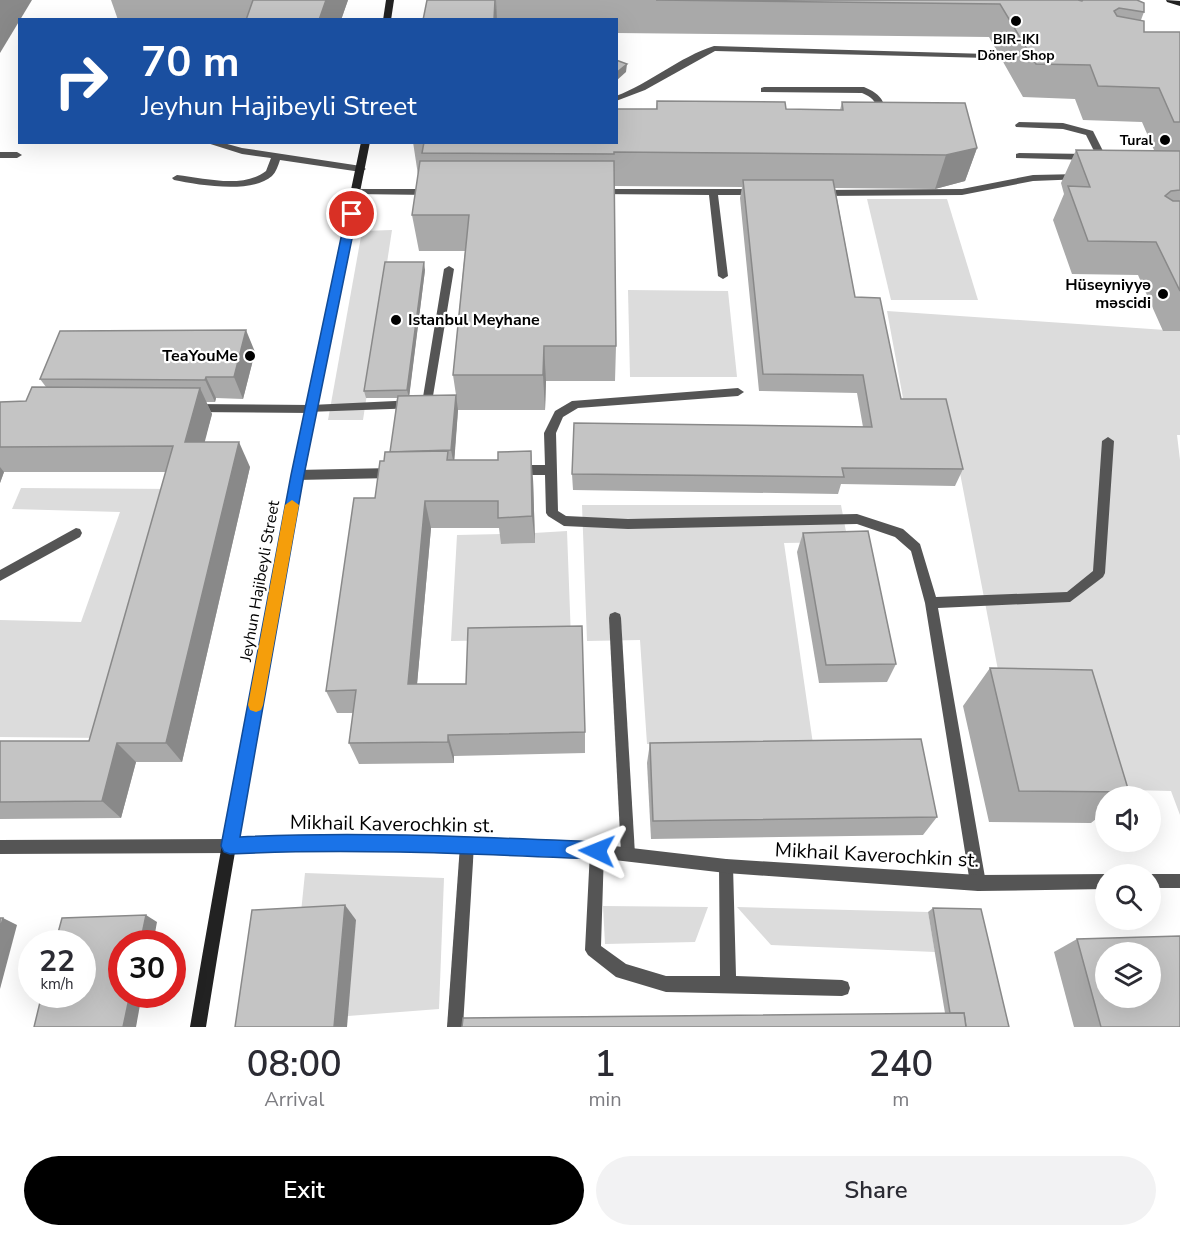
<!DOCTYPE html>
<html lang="en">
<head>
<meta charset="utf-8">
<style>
  :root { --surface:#fff; --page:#f2f2f3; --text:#2b2b33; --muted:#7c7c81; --accent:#000 }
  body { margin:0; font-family:"Nunito Sans",sans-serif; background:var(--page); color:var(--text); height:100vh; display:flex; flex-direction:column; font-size:22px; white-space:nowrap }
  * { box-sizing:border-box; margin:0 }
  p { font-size:20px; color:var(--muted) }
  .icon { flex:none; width:33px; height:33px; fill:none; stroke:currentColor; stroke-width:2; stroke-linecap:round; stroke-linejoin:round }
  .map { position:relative; height:1027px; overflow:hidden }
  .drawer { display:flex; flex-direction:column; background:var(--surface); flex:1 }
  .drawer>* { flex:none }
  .guide { position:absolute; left:18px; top:18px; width:600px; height:126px; border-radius:0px; box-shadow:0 6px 24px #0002; background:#1a4fa0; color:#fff; overflow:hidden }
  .fabs { position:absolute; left:1095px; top:786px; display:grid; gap:12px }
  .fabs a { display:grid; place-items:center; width:66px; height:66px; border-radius:50%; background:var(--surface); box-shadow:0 6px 24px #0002; font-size:30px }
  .speed { position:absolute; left:18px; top:930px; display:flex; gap:12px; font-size:30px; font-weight:700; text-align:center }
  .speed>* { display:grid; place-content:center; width:78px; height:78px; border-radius:50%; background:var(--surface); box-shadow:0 6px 24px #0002; line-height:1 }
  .speed small { font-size:15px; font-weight:400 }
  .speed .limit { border:9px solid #d22; background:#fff; color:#111 }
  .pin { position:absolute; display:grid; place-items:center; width:51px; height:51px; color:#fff; margin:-26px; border:3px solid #fff; border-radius:50%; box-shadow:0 2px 6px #0007 }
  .me { position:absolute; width:66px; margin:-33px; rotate:272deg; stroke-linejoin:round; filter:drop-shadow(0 0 4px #0008) }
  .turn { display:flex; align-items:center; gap:21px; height:126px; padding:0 24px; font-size:27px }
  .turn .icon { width:78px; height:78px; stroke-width:2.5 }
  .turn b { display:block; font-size:42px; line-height:51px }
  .eta { display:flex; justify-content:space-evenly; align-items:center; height:102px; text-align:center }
  .eta b { font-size:36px; font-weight:600; line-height:42px }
  .action { display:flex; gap:12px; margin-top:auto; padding:12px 24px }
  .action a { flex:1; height:69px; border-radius:36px; background:var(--accent); color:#fff; font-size:24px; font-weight:600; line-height:69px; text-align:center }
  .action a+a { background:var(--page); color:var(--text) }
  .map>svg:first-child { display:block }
</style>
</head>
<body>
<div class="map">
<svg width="1180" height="1027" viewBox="0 0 1180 1027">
  <rect width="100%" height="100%" fill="#fff"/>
  <g fill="#dcdcdc">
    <path d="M 867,199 L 947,199 L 978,300 L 891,300 Z"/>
    <path d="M 392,230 L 363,420 L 328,420 L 362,231 Z"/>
    <path d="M 628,290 L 728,291 L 737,377 L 630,377 Z"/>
    <path d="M 887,311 L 1180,331 L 1180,435 L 1177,435 L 1180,460 L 1180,815 L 1171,791 L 1087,789 L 998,670 L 948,411 L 905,409 Z"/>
    <path d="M 21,488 L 177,489 L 105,738 L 0,737 L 0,620 L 81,622 L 120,512 L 12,509 Z"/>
    <path d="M 582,505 L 841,505 L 848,542 L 784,543 L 813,744 L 647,744 L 640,640 L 587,641 Z"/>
    <path d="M 567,531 L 571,639 L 451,641 L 457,535 L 502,534 L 502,544 L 535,543 L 534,533 Z"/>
    <path d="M 305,873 L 444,878 L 439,1009 L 348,1016 L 300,922 Z"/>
    <path d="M 603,906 L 708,907 L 695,942 L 605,944 Z"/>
    <path d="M 737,907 L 928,912 L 935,952 L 771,945 Z"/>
  </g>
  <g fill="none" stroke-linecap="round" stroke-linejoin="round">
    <g fill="#555" fill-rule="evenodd">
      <path d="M 714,46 L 988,54 L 992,56 L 988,58 L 715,51 L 645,90 L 616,101 L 616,96 C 651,83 679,57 714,46 Z"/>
      <path d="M 764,87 L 864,87 C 876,92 885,98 885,112 L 881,115 L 875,115 L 874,113 L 877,111 C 877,101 871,97 862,93 L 761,92 L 761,88 Z"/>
      <path d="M 1019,122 L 1063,123 L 1093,131 L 1106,157 L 1104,159 L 1098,159 L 1086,135 L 1063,129 L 1016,127 L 1015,125 Z"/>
      <path d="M 204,142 L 220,142 L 242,148 L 361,166 L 366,169 L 361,172 L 280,160 C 278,166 276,172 272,176 C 252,194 198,185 174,180 L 172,178 L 177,175 C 205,178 242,189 266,171 L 271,158 L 242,154 Z"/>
      <path d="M 0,152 L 17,152 L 22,155 L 17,158 L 0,158 Z"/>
      <path d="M 1019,153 L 1089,154 L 1094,157 L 1089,160 L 1016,158 L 1016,154 Z"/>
      <path d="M 1080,174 L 1083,175 L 1083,179 L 1033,181 L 962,195 L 819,196 L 814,193 L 819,190 L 962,189 L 1033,175 Z"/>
      <path d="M 356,189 L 430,189 L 435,192 L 430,195 L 353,194 L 351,192 Z"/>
      <path d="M 600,189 L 757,189 L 762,192 L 757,195 L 718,195 L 728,276 L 723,279 L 718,276 L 709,195 L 597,194 L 597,190 Z"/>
      <path d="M 449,266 L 454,269 L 432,402 L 418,408 L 307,412 L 305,409 L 307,406 L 311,405 L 416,400 L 423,397 L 444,269 Z"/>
      <path d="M 738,388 L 744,392 L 738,396 L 578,408 L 563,417 L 556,433 L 558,511 L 566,516 L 628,519 L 857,514 L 903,529 L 920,544 L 936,597 L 1067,592 L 1093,571 L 1102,441 L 1108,437 L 1114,441 L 1105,573 L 1103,577 L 1070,602 L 938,608 L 986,883 L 983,888 L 978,891 L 973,888 L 970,883 L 925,603 L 911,551 L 895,537 L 857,524 L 628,529 L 564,526 L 548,516 L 546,513 L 545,475 L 518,475 L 514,473 L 512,470 L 514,467 L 518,465 L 545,465 L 544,433 L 555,411 L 572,401 Z"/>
      <path d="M 392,468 L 396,470 L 398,473 L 396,476 L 392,478 L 297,480 L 293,478 L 291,475 L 293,472 L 297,470 Z"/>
      <path d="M 76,528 L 80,529 L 82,533 L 80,537 L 0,581 L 0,570 Z"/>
      <path d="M 615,612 L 620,614 L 621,618 L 635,854 L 633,859 L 628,861 L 623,859 L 621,854 L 609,618 L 610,614 Z"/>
      <path d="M 467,838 L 472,840 L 474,845 L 463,1027 L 447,1027 L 460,845 L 462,840 Z"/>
      <path d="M 597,844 L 602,846 L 604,851 L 601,946 L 626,964 L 666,976 L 720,976 L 719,866 L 721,861 L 726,859 L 731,861 L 733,866 L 736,976 L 842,980 L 848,982 L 850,988 L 848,994 L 842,996 L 666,992 L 616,977 L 588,955 L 585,950 L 590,851 L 592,846 Z"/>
    </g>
    <g fill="#555" fill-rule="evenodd">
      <path d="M 193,404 L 311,405 L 317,409 L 311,413 L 193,412 L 187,408 Z"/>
      <path d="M 284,836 L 467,838 L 597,844 L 726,859 L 978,875 L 1106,874 L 1108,874 L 1106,874 L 1106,889 L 978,891 L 726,873 L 597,858 L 467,852 L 284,850 L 230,853 L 0,854 L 0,840 L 230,839 Z"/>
      <path d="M 1148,874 L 1180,874 L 1180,888 L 1150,888 L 1150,874 Z"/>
    </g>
    <g fill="#222" fill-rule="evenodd">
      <path d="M 386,0 L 394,0 L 391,20 L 383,20 Z"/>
      <path d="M 1166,0 L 1180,1 L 1180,6 L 1167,2 Z"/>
      <path d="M 361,142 L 370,142 C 311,436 253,731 206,1027 L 190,1027 C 240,731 299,436 361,142 Z"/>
    </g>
  </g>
  <g fill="#a9a9a9">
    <path d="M 111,0 L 348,0 L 341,20 L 118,20 Z"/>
    <path d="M 427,0 L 1137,0 L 1144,12 L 1141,20 L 1144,32 L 1180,32 L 1180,331 L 1163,331 L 1138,275 L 1072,274 L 1053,220 L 1064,194 L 1061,183 L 1076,150 L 1154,150 L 1142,122 L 1083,120 L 1075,99 L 1023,97 L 989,37 L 616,33 L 616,20 L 423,20 Z"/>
    <path d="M 657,101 L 786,109 L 840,110 L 842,102 L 977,148 L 965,181 L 935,189 L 835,188 L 855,297 L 901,399 L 963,469 L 955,486 L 841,484 L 838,494 L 573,490 L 572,474 L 863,427 L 857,393 L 759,391 L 740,198 L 742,187 L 614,186 L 616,346 L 615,381 L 546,381 L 545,410 L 458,410 L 454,460 L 533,479 L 535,543 L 501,544 L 499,528 L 431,528 L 417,684 L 585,732 L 585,753 L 454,756 L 454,763 L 359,764 L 349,743 L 353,713 L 337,713 L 326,691 L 384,461 L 391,452 L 397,398 L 366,398 L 364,391 L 425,270 L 409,396 L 456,395 L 453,375 L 465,251 L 419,251 L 412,215 L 418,175 L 413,142 L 616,142 L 656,109 Z"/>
    <path d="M 255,352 L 243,399 L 216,398 L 215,402 L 206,402 L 212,414 L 204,442 L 250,467 L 182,762 L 136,762 L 121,818 L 0,819 L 0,741 L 89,741 L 166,472 L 4,472 L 0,483 L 0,402 L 26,401 L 46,387 L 40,379 Z"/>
    <path d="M 803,533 L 896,664 L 887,682 L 819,683 L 797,552 Z"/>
    <path d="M 990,668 L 1129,792 L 1123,796 L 1106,796 L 1106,811 L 1091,823 L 989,822 L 963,706 Z"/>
    <path d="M 650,743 L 937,817 L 923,835 L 651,839 L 647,763 Z"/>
    <path d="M 933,908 L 1009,1027 L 945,1013 L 928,912 Z"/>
    <path d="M 1077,939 L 1180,1027 L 1074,1027 L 1054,952 Z"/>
  </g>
  <g fill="#898989">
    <path d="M 0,0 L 32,0 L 0,53 Z"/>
    <path d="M 326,0 L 348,0 L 341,20 L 319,20 Z"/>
    <path d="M 496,0 L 497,20 L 494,20 Z"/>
    <path d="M 627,64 L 626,72 L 616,81 L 616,73 Z"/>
    <path d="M 977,148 L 965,181 L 935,189 L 946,155 Z"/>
    <path d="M 424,262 L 425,270 L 409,398 L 407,390 Z"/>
    <path d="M 246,330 L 255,352 L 243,399 L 234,377 Z"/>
    <path d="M 544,346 L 546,381 L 545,410 L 543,375 Z"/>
    <path d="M 206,377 L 216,398 L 215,402 L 205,380 Z"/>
    <path d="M 200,388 L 212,414 L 198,468 L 185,442 Z"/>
    <path d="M 456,395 L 458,410 L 454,465 L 451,450 Z"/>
    <path d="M 239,442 L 250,467 L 182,762 L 166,743 Z"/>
    <path d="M 531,451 L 533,479 L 535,543 L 532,516 Z"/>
    <path d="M 0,467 L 4,472 L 0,483 Z"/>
    <path d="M 425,501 L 431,528 L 415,707 L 408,684 Z"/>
    <path d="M 448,735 L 454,756 L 454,763 L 448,742 Z"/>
    <path d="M 117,743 L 136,762 L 121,818 L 102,801 Z"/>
    <path d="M 345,905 L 356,920 L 347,1027 L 334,1027 Z"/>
    <path d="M 146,915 L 157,922 L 153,944 L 140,944 Z"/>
    <path d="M 3,918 L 17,925 L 0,989 L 0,929 Z"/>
    <path d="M 130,994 L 142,994 L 136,1027 L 123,1027 Z"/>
  </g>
  <g fill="#c4c4c4" stroke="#898989" stroke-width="1.5" fill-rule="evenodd">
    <path d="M 253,0 L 326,0 L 319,20 L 246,20 Z"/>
    <path d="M 427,0 L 495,0 L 494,20 L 423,20 Z"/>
    <path d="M 656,0 L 1078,0 L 1082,1 L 1083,0 L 1137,0 L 1144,3 L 1144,12 L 1119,8 L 1114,11 L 1117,16 L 1144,21 L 1144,32 L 1180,32 L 1180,122 L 1174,122 L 1159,88 L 1098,86 L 1090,65 L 1036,64 L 1000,4 Z"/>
    <path d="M 616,60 L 627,64 L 616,73 Z"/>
    <path d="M 657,101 L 785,102 L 786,109 L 843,110 L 842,102 L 965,103 L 977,148 L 946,155 L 614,152 L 614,154 L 422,153 L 424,142 L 616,142 L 616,109 L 657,109 Z"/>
    <path d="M 1076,150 L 1180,151 L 1180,190 L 1171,191 L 1165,196 L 1173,201 L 1180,201 L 1180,291 L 1156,242 L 1088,241 L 1068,186 L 1090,187 Z"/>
    <path d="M 420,161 L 614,161 L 616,346 L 544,346 L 543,375 L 453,375 L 469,215 L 412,215 Z"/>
    <path d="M 743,180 L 833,180 L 855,297 L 880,298 L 901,399 L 946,399 L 963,469 L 842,468 L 844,477 L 572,474 L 574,423 L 872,427 L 863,375 L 763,374 Z"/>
    <path d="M 385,262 L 424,262 L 407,390 L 364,391 Z"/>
    <path d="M 246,330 L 234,377 L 206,377 L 205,380 L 40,379 L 60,331 Z"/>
    <path d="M 32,387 L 200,388 L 185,442 L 239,442 L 166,743 L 117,743 L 102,801 L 0,802 L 0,741 L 89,741 L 173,446 L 0,447 L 0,402 L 26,401 Z"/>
    <path d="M 456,395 L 451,450 L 390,452 L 398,396 Z"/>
    <path d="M 448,451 L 447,460 L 498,460 L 498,452 L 531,451 L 532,516 L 498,518 L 498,501 L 425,501 L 408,684 L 466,684 L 468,628 L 582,626 L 585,732 L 448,735 L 448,742 L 349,743 L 356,690 L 326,691 L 354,498 L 375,498 L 380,461 L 384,461 L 385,452 Z"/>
    <path d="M 868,531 L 896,664 L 826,665 L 803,533 Z"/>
    <path d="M 990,668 L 1092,670 L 1129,792 L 1019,791 Z"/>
    <path d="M 921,739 L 937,817 L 653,821 L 650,743 Z"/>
    <path d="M 345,905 L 334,1027 L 235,1027 L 252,910 Z"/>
    <path d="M 933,908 L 981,909 L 1009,1027 L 966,1027 L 964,1013 L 950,1013 Z"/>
    <path d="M 146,915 L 140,944 L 122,944 L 122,994 L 130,994 L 123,1027 L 34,1027 L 42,994 L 82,994 L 82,944 L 55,944 L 62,918 Z"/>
    <path d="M 0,918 L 3,918 L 0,929 Z"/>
    <path d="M 1180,936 L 1180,1027 L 1101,1027 L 1077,939 ZM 1106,952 L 1150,952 L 1150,998 L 1106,998 Z"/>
    <path d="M 964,1013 L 966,1027 L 462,1027 L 463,1018 Z"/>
  </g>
  <path fill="#1a73e8" stroke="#114b97" stroke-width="1.5" d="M 352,210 L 357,214 L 304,475 L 240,837 C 358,831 478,837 597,842 L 603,845 L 605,851 L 603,857 L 597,859 C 475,854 352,848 230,854 L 224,852 L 221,846 L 291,475 L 346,214 Z"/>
  <path fill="#f59e0b" d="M 292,500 L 299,505 L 263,705 L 261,710 L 256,712 L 250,710 L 248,705 L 285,505 Z"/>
  <g fill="#000" stroke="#fff" stroke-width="2">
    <circle cx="1016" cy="21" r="6"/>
    <circle cx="1165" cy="140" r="6"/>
    <circle cx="1163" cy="294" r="6"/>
    <circle cx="396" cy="320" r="6"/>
    <circle cx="250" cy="356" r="6"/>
  </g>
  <g text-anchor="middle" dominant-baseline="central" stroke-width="4.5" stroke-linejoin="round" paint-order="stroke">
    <g font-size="14" font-weight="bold" fill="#000" stroke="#fff">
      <text x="1016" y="39">BIR-IKI<tspan x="1016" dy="16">Döner Shop</tspan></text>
      <text x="1153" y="140" text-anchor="end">Tural</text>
    </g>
    <g font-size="16" font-weight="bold" fill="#000" stroke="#fff" text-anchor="end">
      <text x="1151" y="285">Hüseyniyyə<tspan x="1151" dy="18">məscidi</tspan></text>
      <text x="408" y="320" text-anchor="start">Istanbul Meyhane</text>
      <text x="238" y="356">TeaYouMe</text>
    </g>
    <g font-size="16" fill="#000" stroke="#fff">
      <text transform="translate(260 581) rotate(-80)">Jeyhun Hajibeyli Street</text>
    </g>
    <g font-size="20" fill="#000" stroke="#fff">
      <text transform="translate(392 824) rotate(1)">Mikhail Kaverochkin st.</text>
      <text transform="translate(877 855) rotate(3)">Mikhail Kaverochkin st.</text>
    </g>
  </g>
</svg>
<div class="fabs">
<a><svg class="icon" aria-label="sound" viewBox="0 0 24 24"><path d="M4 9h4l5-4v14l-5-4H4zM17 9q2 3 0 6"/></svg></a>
<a><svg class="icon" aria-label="search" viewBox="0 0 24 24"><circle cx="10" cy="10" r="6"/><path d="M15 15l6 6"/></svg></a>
<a><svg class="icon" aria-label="layers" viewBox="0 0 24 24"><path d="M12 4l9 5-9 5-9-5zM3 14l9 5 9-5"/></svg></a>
</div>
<div class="speed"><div>22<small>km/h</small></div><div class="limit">30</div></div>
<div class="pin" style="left:352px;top:214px;background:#d93025"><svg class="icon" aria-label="arrive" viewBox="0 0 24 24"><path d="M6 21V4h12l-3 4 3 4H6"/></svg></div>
<svg class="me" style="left:597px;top:851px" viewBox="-20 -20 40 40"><path d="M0-17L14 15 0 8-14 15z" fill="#1a73e8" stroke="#fff" stroke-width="4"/></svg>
<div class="guide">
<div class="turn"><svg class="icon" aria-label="right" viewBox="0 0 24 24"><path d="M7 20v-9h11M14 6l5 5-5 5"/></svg><div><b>70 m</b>Jeyhun Hajibeyli Street</div></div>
</div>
</div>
<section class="drawer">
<div class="eta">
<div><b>08:00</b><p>Arrival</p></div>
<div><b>1</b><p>min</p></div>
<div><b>240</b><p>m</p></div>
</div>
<div class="action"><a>Exit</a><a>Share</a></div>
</section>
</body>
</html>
